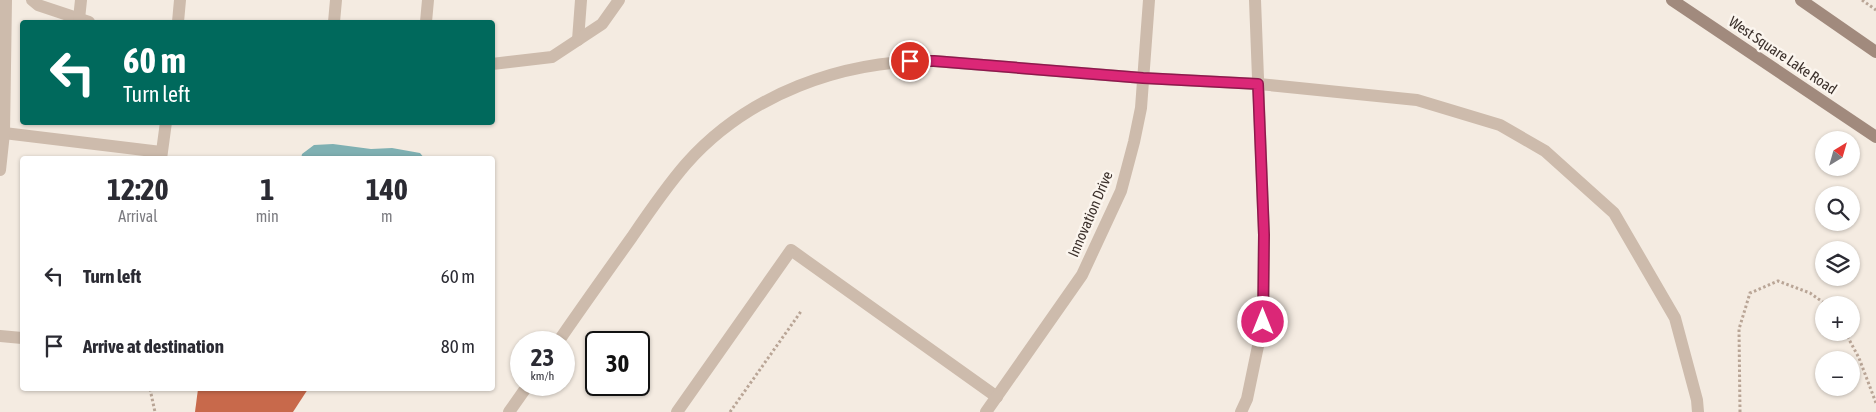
<!DOCTYPE html>
<html lang="en">
<head>
<meta charset="utf-8">
<style>
  :root { --surface:#fff; --page:#f7f7f7; --text:#2b2b33; --muted:#7c7c81 }
  body { margin:0; font-family:"Asap Condensed",sans-serif; background:var(--page); color:var(--text); height:100vh; display:flex; flex-direction:column; font-size:19px; white-space:nowrap }
  * { box-sizing:border-box; margin:0 }
  p { font-size:16px; color:var(--muted) }
  .icon { flex:none; width:28px; height:28px; fill:none; stroke:currentColor; stroke-width:2; stroke-linecap:round; stroke-linejoin:round }
  .map { position:relative; flex:1; overflow:hidden }
  .drawer { position:absolute; left:20px; top:156px; width:475px; height:235px; display:flex; flex-direction:column; background:var(--surface); border-radius:5px; box-shadow:0 1px 4px #0004 }
  .drawer>* { flex:none }
  .guide { position:absolute; left:20px; top:20px; width:475px; height:105px; border-radius:5px; box-shadow:0 1px 4px #0004; background:#00695c; color:#fff; overflow:hidden }
  .needle { width:32px; rotate:37deg }
  .fabs { position:absolute; left:1815px; top:131px; display:grid; gap:10px }
  .fabs a { display:grid; place-items:center; width:45px; height:45px; border-radius:50%; background:var(--surface); box-shadow:0 1px 4px #0004; font-size:25px }
  .speed { position:absolute; left:510px; top:331px; display:flex; gap:10px; font-size:25px; font-weight:700; text-align:center }
  .speed>* { display:grid; place-content:center; width:65px; height:65px; border-radius:50%; background:var(--surface); box-shadow:0 1px 4px #0004; line-height:1 }
  .speed small { font-size:12px; font-weight:400 }
  .speed .limit { border:2px solid #111; border-radius:8px; background:#fff; color:#111 }
  .pin { position:absolute; display:grid; place-items:center; width:42px; height:42px; color:#fff; margin:-21px; border:2px solid #fff; border-radius:50%; box-shadow:0 1px 5px #0007 }
  .me { position:absolute; width:55px; margin:-28px; rotate:0deg; stroke-linejoin:round; filter:drop-shadow(0 0 4px #0008) }
  .turn { display:flex; align-items:center; gap:18px; height:105px; padding:0 20px; font-size:22px }
  .turn .icon { width:65px; height:65px; stroke-width:2.5 }
  .turn b { display:block; font-size:35px; line-height:42px }
  .eta { display:flex; justify-content:space-evenly; align-items:center; height:85px; text-align:center }
  .eta b { font-size:30px; font-weight:700; line-height:35px }
  ul { padding:0; list-style:none }
  li { display:flex; align-items:center; gap:15px; height:70px; padding:0 20px }
  li div { flex:1 }
  li b { display:block; font-size:19px }
  li em { font-style:normal }
  .map>svg:first-child { display:block }
</style>
</head>
<body>
<div class="map">
<svg width="1876" height="412" viewBox="0 0 1876 412">
  <rect width="100%" height="100%" fill="#f4ebe1"/>
  <path fill="#7fb0b2" d="M 333,144 L 371,149 L 392,148 L 420,153 L 425,159 L 301,159 L 302,154 L 314,145 Z"/>
  <path fill="#c8694b" d="M 198,389 L 308,389 L 293,412 L 195,412 Z"/>
  <g fill="none" stroke-linecap="round" stroke-linejoin="round">
    <g stroke="#b9a596" stroke-width="3" stroke-dasharray="2.5 2.5" stroke-linecap="butt">
      <path d="M 1862,0 L 1876,10"/>
      <path d="M 1845,332 L 1859,358 L 1876,403"/>
      <path d="M 150,389 L 155,412"/>
      <path d="M 730,412 L 802,310"/>
      <path d="M 1740,412 L 1739,329 L 1750,293 L 1778,281 L 1810,293 L 1827,305"/>
    </g>
    <g stroke="#cdbbac" stroke-width="12">
      <path d="M 32,0 L 38,5 L 89,22"/>
      <path d="M 79,19 L 81,0"/>
      <path d="M 178,22 L 180,0"/>
      <path d="M 334,22 L 336,0"/>
      <path d="M 426,22 L 428,0"/>
      <path d="M 578,40 L 581,0"/>
      <path d="M 492,64 L 552,57 L 602,24 L 619,0"/>
      <path d="M 4,133 L 161,152"/>
      <path d="M 161,159 L 166,122"/>
      <path d="M 0,170 L 4,133 L 6,0"/>
      <path d="M 0,336 L 22,338"/>
      <path d="M 558,342 C 582,307 607,272 632,237 C 649,212 666,187 686,164 C 748,94 842,60 934,61 L 1143,78 L 1259,84 L 1417,100 L 1500,125 L 1545,151 L 1614,213 L 1675,318 L 1697,400 L 1698,412"/>
      <path d="M 509,412 L 528,385"/>
      <path d="M 677,412 L 791,250 L 997,397"/>
    </g>
    <g stroke="#cdbbac" stroke-width="12">
      <path d="M 986,412 L 1082,275 L 1121,191 L 1134,142 L 1141,108 L 1149,0"/>
      <path d="M 1241,412 L 1247,399 L 1263,322 L 1264,235 L 1255,0"/>
    </g>
    <g stroke="#a18a7d" stroke-width="12">
      <path d="M 1672,0 L 1876,137"/>
      <path d="M 1801,0 L 1876,52"/>
    </g>
  </g>
  <g fill="none" stroke-linecap="round" stroke-linejoin="round">
    <g stroke="#8e194d" stroke-width="12">
      <path id="route" d="M 910,61 L 934,61 L 1143,78 L 1258,84 L 1264,235 L 1263,322"/>
    </g>
    <use href="#route" stroke="#db2777" stroke-width="9"/>
  </g>
  <g text-anchor="middle" dominant-baseline="central" stroke-width="5" stroke-linejoin="round" paint-order="stroke">
    <g font-size="15" fill="#3b302b" stroke="#fbf5ee">
      <text transform="translate(1783 55) rotate(34)">West Square Lake Road</text>
      <text transform="translate(1090 214) rotate(-67)">Innovation Drive</text>
    </g>
  </g>
</svg>
<div class="fabs">
<a><svg class="needle" viewBox="-14 -14 28 28"><path d="M0-13l5 13h-10z" fill="#e53935"/><path d="M0 13l5-13h-10z" fill="#7c7c81"/></svg></a>
<a><svg class="icon" aria-label="search" viewBox="0 0 24 24"><circle cx="10" cy="10" r="6"/><path d="M15 15l6 6"/></svg></a>
<a><svg class="icon" aria-label="layers" viewBox="0 0 24 24"><path d="M12 4l9 5-9 5-9-5zM3 14l9 5 9-5"/></svg></a>
<a>+</a>
<a>−</a>
</div>
<div class="speed"><div>23<small>km/h</small></div><div class="limit">30</div></div>
<div class="pin" style="left:910px;top:61px;background:#d93025"><svg class="icon" aria-label="arrive" viewBox="0 0 24 24"><path d="M6 21V4h12l-3 4 3 4H6"/></svg></div>
<svg class="me" style="left:1263px;top:322px" viewBox="-20 -20 40 40"><circle r="17" fill="#db2777" stroke="#fff" stroke-width="3"/><path d="M0-11L8 9 0 5-8 9z" fill="#fff"/></svg>
<div class="guide">
<div class="turn"><svg class="icon" aria-label="left" viewBox="0 0 24 24"><path d="M17 20v-9H6M10 6l-5 5 5 5"/></svg><div><b>60 m</b>Turn left</div></div>
</div>
<section class="drawer">
<div class="eta">
<div><b>12:20</b><p>Arrival</p></div>
<div><b>1</b><p>min</p></div>
<div><b>140</b><p>m</p></div>
</div>
<ul>
<li><svg class="icon" aria-label="left" viewBox="0 0 24 24"><path d="M17 20v-9H6M10 6l-5 5 5 5"/></svg><div><b>Turn left</b></div><em>60 m</em></li>
<li><svg class="icon" aria-label="arrive" viewBox="0 0 24 24"><path d="M6 21V4h12l-3 4 3 4H6"/></svg><div><b>Arrive at destination</b></div><em>80 m</em></li>
</ul>
</section>
</div>
</body>
</html>
